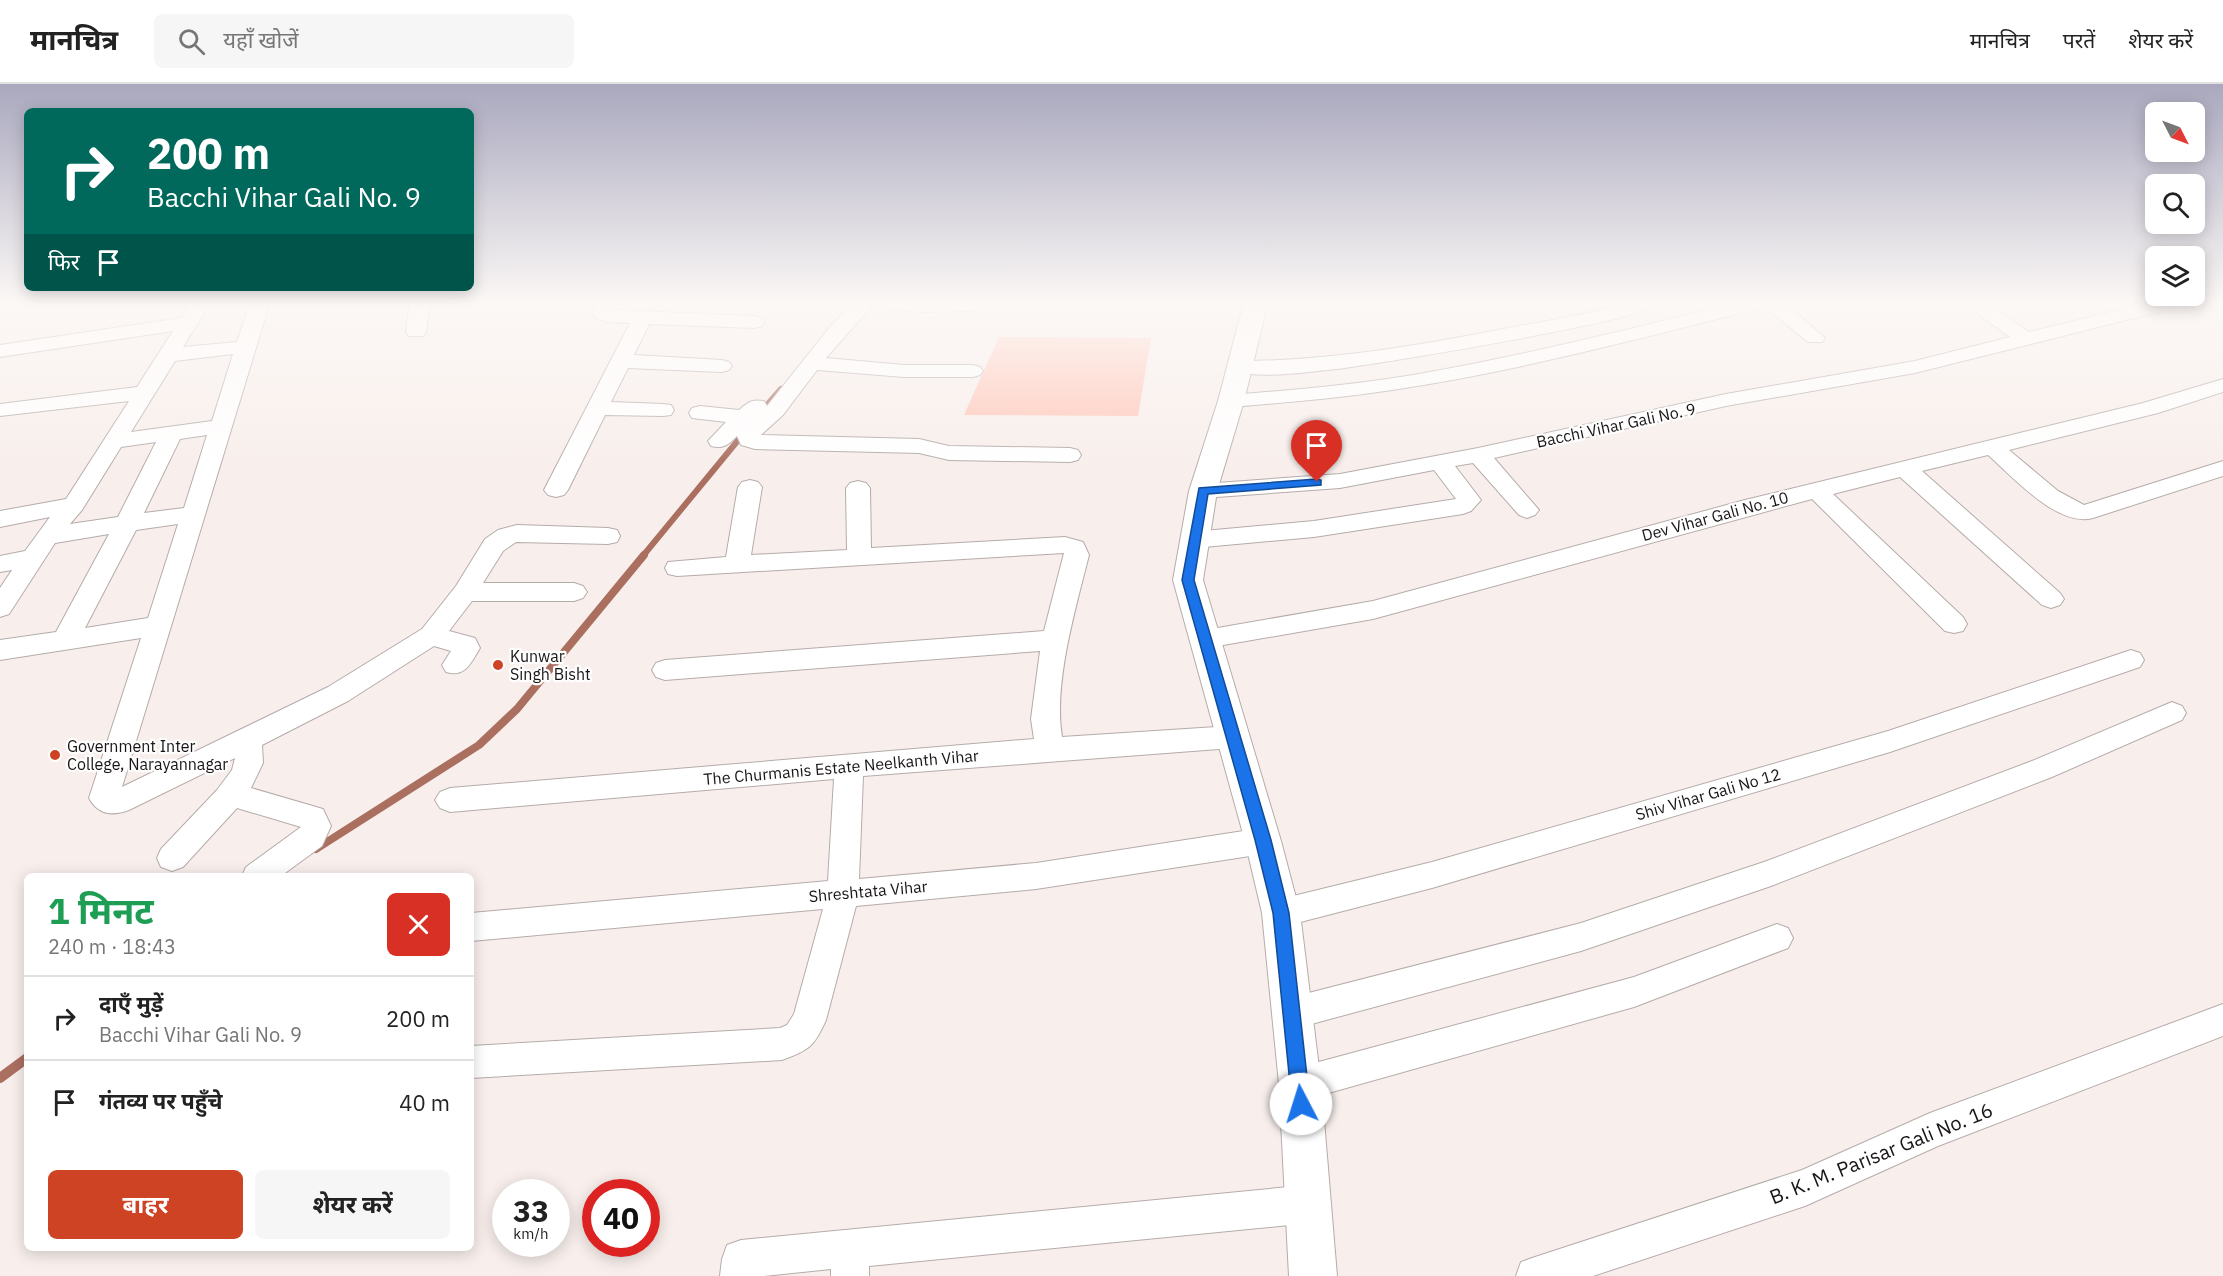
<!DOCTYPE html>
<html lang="hi">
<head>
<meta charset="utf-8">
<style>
  :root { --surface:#fff; --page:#f6f6f6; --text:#222; --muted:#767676; --line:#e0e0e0; --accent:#cd4324 }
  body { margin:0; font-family:"IBM Plex Sans","Noto Sans Devanagari",sans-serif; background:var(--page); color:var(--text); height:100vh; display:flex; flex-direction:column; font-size:22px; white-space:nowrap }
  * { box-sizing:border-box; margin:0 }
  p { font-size:20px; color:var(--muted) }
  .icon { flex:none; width:33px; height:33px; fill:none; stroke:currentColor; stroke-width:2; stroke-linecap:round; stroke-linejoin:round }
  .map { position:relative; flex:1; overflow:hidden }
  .details { position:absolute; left:24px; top:789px; width:450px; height:378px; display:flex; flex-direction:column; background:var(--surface); border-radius:9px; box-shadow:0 3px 15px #0003 }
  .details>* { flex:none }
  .top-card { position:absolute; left:24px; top:24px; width:450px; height:183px; border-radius:9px; box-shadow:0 3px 15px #0003; background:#00695c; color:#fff; overflow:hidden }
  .needle { width:39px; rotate:132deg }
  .buttons { position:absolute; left:2145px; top:18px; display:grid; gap:12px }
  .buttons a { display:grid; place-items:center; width:60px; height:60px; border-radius:9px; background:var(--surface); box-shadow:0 3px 15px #0003; font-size:30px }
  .speed { position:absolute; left:492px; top:1095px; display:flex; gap:12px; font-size:30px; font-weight:700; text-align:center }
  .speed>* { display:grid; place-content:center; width:78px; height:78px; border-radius:50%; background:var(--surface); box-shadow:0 3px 15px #0003; line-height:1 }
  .speed small { font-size:15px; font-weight:400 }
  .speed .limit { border:9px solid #d22; background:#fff; color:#111 }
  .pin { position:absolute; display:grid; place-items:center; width:51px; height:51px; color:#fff; margin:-62px -26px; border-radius:50% 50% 50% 0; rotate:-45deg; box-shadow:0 0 6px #0007 }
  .pin .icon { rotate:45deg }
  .me { position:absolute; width:66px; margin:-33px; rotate:355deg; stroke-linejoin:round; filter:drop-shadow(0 0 4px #0008) }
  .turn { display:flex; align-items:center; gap:21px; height:126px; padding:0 24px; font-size:27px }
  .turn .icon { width:78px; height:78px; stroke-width:2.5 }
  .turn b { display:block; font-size:42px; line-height:51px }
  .then { display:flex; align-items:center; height:57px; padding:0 24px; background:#0003; gap:12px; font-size:22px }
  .round { display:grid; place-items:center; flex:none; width:63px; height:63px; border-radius:9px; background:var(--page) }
  .head { display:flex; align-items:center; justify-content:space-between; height:102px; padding:0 24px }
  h1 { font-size:36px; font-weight:700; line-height:45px; color:#1e9e55 }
  .primary-button { display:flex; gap:12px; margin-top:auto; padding:12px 24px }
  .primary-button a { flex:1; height:69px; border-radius:9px; background:var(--accent); color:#fff; font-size:24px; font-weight:700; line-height:69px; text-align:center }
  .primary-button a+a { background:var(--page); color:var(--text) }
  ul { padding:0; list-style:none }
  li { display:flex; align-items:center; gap:18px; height:84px; padding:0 24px; border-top:2px solid var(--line) }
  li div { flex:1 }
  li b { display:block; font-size:22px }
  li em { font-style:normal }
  header { display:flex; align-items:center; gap:36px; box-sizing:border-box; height:84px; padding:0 30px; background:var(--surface); border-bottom:2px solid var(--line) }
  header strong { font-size:28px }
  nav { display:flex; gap:33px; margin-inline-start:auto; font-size:21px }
  .search { width:420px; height:54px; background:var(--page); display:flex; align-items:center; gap:15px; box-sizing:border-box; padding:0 21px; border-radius:9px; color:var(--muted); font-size:22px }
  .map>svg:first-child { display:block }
</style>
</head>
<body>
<header>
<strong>मानचित्र</strong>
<div class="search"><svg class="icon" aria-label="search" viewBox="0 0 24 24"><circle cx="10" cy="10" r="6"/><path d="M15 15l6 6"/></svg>यहाँ खोजें</div>
<nav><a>मानचित्र</a><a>परतें</a><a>शेयर करें</a></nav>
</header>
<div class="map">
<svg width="2223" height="1192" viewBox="0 0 2223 1192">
  <rect width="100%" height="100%" fill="#f8efec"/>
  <path fill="#ffc7b9" d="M 999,253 L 1151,254 L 1138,332 L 964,331 Z"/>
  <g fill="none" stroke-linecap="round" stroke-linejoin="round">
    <g stroke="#ab6f60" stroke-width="6">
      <path d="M 761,328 L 781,305"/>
      <path d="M 642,473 L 744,349"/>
    </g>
    <path stroke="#ab6f60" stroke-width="8" d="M 316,765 L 479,661 L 517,625 L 644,471"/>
    <path stroke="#ab6f60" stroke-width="10" d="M 0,994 L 27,974"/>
    <g stroke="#b5acaa" stroke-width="2">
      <g id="street">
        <path d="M 191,218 L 211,218 L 183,263 L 237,258 L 250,218 L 270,218 L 122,703 L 328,603 L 422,545 L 456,502 L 485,455 L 498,446 L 517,441 L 608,444 L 617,446 L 620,452 L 617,458 L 608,460 L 516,458 L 503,467 L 483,499 L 574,499 L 583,502 L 587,508 L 583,514 L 574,517 L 472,517 L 449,547 L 475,554 L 480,564 C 471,579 465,594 446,588 L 442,581 L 451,567 L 434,562 L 348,617 L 262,661 L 263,679 L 251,704 L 323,725 L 331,742 L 322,762 L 281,792 L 242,792 L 246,783 L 301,743 L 237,724 L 183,783 L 172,787 L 161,783 L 157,774 L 161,765 L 217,706 L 232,686 L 235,674 L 129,726 C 113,732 98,731 89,714 L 141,554 L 0,576 L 0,556 L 56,548 L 109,450 L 55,459 L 9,530 L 0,533 L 0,504 L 12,486 L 0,488 L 0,472 L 25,467 L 50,433 L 0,443 L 0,427 L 66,415 L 129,317 L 0,332 L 0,320 L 137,303 L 173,247 L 0,273 L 0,261 L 181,234 ZM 233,270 L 212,337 L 131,348 L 175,277 ZM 207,351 L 184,424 L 144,429 L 180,355 ZM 156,358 L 118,433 L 70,440 L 82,426 L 121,363 ZM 178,440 L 148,534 L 85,544 L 136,446 Z"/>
        <path d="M 410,218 L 430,218 L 426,248 L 423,252 L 409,252 L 406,248 Z"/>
        <path d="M 597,218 L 617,218 L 613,226 L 755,232 L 762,234 L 765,238 L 762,242 L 755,244 L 649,240 L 634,271 L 722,276 L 729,278 L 732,282 L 729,286 L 722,288 L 628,284 L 611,318 L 663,320 L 671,321 L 674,326 L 671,331 L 663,332 L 605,331 L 568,406 L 564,411 L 556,413 L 548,411 L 544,406 L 630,239 C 617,238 600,241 592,229 Z"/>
        <path d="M 854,218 L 980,218 L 982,221 L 979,225 L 972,227 L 921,228 L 871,223 L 826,274 L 904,281 L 973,281 L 980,283 L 983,287 L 980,291 L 973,293 L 904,293 L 817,286 L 783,331 L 761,351 L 919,355 L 949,362 L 1070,364 L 1078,366 L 1081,371 L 1078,376 L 1070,378 L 949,376 L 919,369 L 755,365 L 741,361 L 737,352 C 728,361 724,365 711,362 L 708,357 L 726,338 L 692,334 L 689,329 L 692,324 L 700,322 L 739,326 C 748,318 752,315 764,317 L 767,322 L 830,243 Z"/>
        <path d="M 1632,218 L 1664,218 C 1651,236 1376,280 1337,285 C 1306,288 1261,295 1232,287 L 1229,283 L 1232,279 L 1239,277 C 1325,277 1409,263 1493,247 C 1539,238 1587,231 1632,218 Z"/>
        <path d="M 1739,218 L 1783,218 L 1825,254 L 1822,258 L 1808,258 L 1765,223 C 1648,252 1531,284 1411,303 C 1352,313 1291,318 1231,323 L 1223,322 L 1220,317 L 1223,312 L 1231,311 C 1292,306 1353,301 1413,291 C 1523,272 1630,245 1739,218 Z"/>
        <path d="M 1961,218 L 1984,218 L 2029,248 L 2151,218 L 2185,218 L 2182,222 L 1915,289 L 1726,322 L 1494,374 L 1539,426 L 1535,431 L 1527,434 L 1519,431 L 1473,379 L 1455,382 L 1481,416 L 1471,427 L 1463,430 L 1314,453 L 1193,464 L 1184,462 L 1181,456 L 1184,450 L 1193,448 L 1314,437 L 1456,415 L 1434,386 L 1340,404 L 1203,414 L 1195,412 L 1191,407 L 1195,402 L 1203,400 L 1340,390 L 1478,364 L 1726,310 L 1915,277 L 2010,253 Z"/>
        <path d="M 2223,295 L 2223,308 L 2158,329 L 2009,366 L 2058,407 L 2084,421 L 2223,377 L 2223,392 L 2093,434 C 2058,444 2012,392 1988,371 L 1922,387 L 2060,509 L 2064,515 L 2060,521 L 2051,524 L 2042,521 L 1900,393 L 1833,410 L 1963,533 L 1967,540 L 1963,547 L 1954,549 L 1945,547 L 1812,415 L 1373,535 L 1206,564 L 1197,562 L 1193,555 L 1197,548 L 1206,546 L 1373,517 L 1745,416 L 2143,319 Z"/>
        <path d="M 750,396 L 758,398 L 762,403 L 751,471 L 847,466 L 846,404 L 850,399 L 858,397 L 866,399 L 870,404 L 871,464 L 1065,453 L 1083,458 L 1089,471 C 1076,523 1053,600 1062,653 L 1232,642 L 1242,645 L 1246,653 L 1242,661 L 1232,664 L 863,692 L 859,795 L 1036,779 L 1263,744 L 1274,748 L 1278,757 L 1274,766 L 1263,770 L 1036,805 L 856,822 L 826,936 C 814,963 809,966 782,976 L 471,994 L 471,962 L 780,944 L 787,941 L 794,930 L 823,825 L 471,857 L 471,829 L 828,797 L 834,695 L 450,728 L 440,724 L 435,716 L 440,708 L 450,704 L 1034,655 L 1031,635 L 1040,567 L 665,596 L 656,593 L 652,586 L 656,579 L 665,576 L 1044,547 L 1064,469 L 677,492 L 668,490 L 665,484 L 668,478 L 726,473 L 738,403 L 742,398 Z"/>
        <path d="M 2131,566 L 2140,569 L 2144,576 L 2140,583 L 1890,668 L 1432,804 L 1281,843 L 1270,839 L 1265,829 L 1270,819 L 1281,815 L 1432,778 L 1888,647 Z"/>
        <path d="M 2172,618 L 2182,622 L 2186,629 L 2182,636 L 2052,693 L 1771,802 L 1581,867 L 1293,945 L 1281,940 L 1276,929 L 1281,918 L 1293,913 L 1581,839 L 1764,778 L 2032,677 Z"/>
        <path d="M 1777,840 L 1788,844 L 1793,854 L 1788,864 L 1634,923 L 1300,1017 L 1288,1012 L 1283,1000 L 1288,988 L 1300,983 L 1634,893 Z"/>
        <path d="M 2223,920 L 2223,952 L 1938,1062 L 1805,1122 L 1593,1192 L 1516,1192 L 1521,1178 L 1535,1173 L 1802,1086 L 1930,1029 Z"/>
        <path d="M 1310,1101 L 1323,1107 L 1329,1120 L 1323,1133 L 1310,1139 L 869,1182 L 869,1192 L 831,1192 L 831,1185 L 764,1192 L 720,1192 L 722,1175 L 727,1161 L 741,1156 Z"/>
      </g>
    </g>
    <g stroke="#b5acaa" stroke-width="2">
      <path id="secondary" d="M 1244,218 L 1268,218 L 1244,317 L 1217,407 L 1203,496 L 1281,757 L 1300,829 L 1321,1000 L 1337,1192 L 1289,1192 L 1279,1000 L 1262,829 L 1245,757 L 1173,496 L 1189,407 L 1218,317 Z"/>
    </g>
    <use href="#street" fill="#fff" fill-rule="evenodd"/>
    <use href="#secondary" fill="#fff" fill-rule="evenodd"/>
  </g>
  <linearGradient id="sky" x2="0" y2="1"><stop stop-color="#a9a8be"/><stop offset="0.57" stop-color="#fcf8f6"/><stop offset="1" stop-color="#fcf8f6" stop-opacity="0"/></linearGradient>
  <rect width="2223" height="385" fill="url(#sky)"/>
  <path fill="#1a73e8" stroke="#114b97" stroke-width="1.5" d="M 1317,395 L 1321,396 L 1321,401 L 1208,410 L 1194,496 L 1271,756 L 1289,829 L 1310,1020 L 1308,1026 L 1301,1029 L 1295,1026 L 1292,1020 L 1273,829 L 1255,756 L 1182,496 L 1199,404 Z"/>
  <g fill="#cd4324" stroke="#fefefe" stroke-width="2">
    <circle cx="498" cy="581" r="6"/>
    <circle cx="55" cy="671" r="6"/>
  </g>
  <g text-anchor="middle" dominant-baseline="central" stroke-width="4.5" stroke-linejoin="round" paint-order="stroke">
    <g font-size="16" fill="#191515" stroke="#fefefe">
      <text transform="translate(1616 341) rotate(-12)">Bacchi Vihar Gali No. 9</text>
      <text transform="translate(1715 432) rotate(-15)">Dev Vihar Gali No. 10</text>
      <text transform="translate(841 683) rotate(-5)">The Churmanis Estate Neelkanth Vihar</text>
      <text transform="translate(1708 710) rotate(-16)">Shiv Vihar Gali No 12</text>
      <text transform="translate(868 807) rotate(-5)">Shreshtata Vihar</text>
    </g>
    <g font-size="16" fill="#191515" stroke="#fefefe" text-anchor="start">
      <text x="510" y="572">Kunwar<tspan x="510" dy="18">Singh Bisht</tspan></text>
      <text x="67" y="662">Government Inter<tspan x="67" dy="18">College, Narayannagar</tspan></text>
    </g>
    <g font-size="20" fill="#191515" stroke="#fefefe">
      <text transform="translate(1881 1069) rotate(-22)">B. K. M. Parisar Gali No. 16</text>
    </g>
  </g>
</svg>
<div class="buttons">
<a><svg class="needle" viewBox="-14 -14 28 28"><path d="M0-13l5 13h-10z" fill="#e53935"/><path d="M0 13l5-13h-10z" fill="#767676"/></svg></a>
<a><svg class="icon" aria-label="search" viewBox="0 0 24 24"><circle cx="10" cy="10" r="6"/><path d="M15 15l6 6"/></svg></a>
<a><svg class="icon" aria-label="layers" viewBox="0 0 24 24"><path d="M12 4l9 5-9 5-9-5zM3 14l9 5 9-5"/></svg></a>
</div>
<div class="speed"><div>33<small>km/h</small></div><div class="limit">40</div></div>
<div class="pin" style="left:1317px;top:398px;background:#d93025"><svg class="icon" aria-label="arrive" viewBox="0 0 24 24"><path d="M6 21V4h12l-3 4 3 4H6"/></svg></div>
<svg class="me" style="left:1301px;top:1020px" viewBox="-20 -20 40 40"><circle r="19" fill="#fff"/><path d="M0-13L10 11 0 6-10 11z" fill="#1a73e8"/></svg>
<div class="top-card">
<div class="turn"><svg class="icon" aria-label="right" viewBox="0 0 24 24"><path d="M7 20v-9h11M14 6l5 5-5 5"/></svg><div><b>200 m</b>Bacchi Vihar Gali No. 9</div></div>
<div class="then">फिर<svg class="icon" aria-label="arrive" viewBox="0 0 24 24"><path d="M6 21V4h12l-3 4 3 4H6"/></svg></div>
</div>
<section class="details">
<div class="head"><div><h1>1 मिनट</h1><p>240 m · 18:43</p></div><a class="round" style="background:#d93025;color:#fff"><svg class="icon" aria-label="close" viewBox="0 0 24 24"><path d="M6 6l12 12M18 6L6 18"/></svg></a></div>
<ul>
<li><svg class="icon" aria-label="right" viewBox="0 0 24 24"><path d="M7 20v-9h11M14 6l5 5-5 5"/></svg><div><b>दाएँ मुड़ें</b><p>Bacchi Vihar Gali No. 9</p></div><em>200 m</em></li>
<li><svg class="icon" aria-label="arrive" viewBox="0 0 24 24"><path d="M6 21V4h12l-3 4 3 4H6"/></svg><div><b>गंतव्य पर पहुँचे</b></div><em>40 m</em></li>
</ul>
<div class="primary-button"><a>बाहर</a><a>शेयर करें</a></div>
</section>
</div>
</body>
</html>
